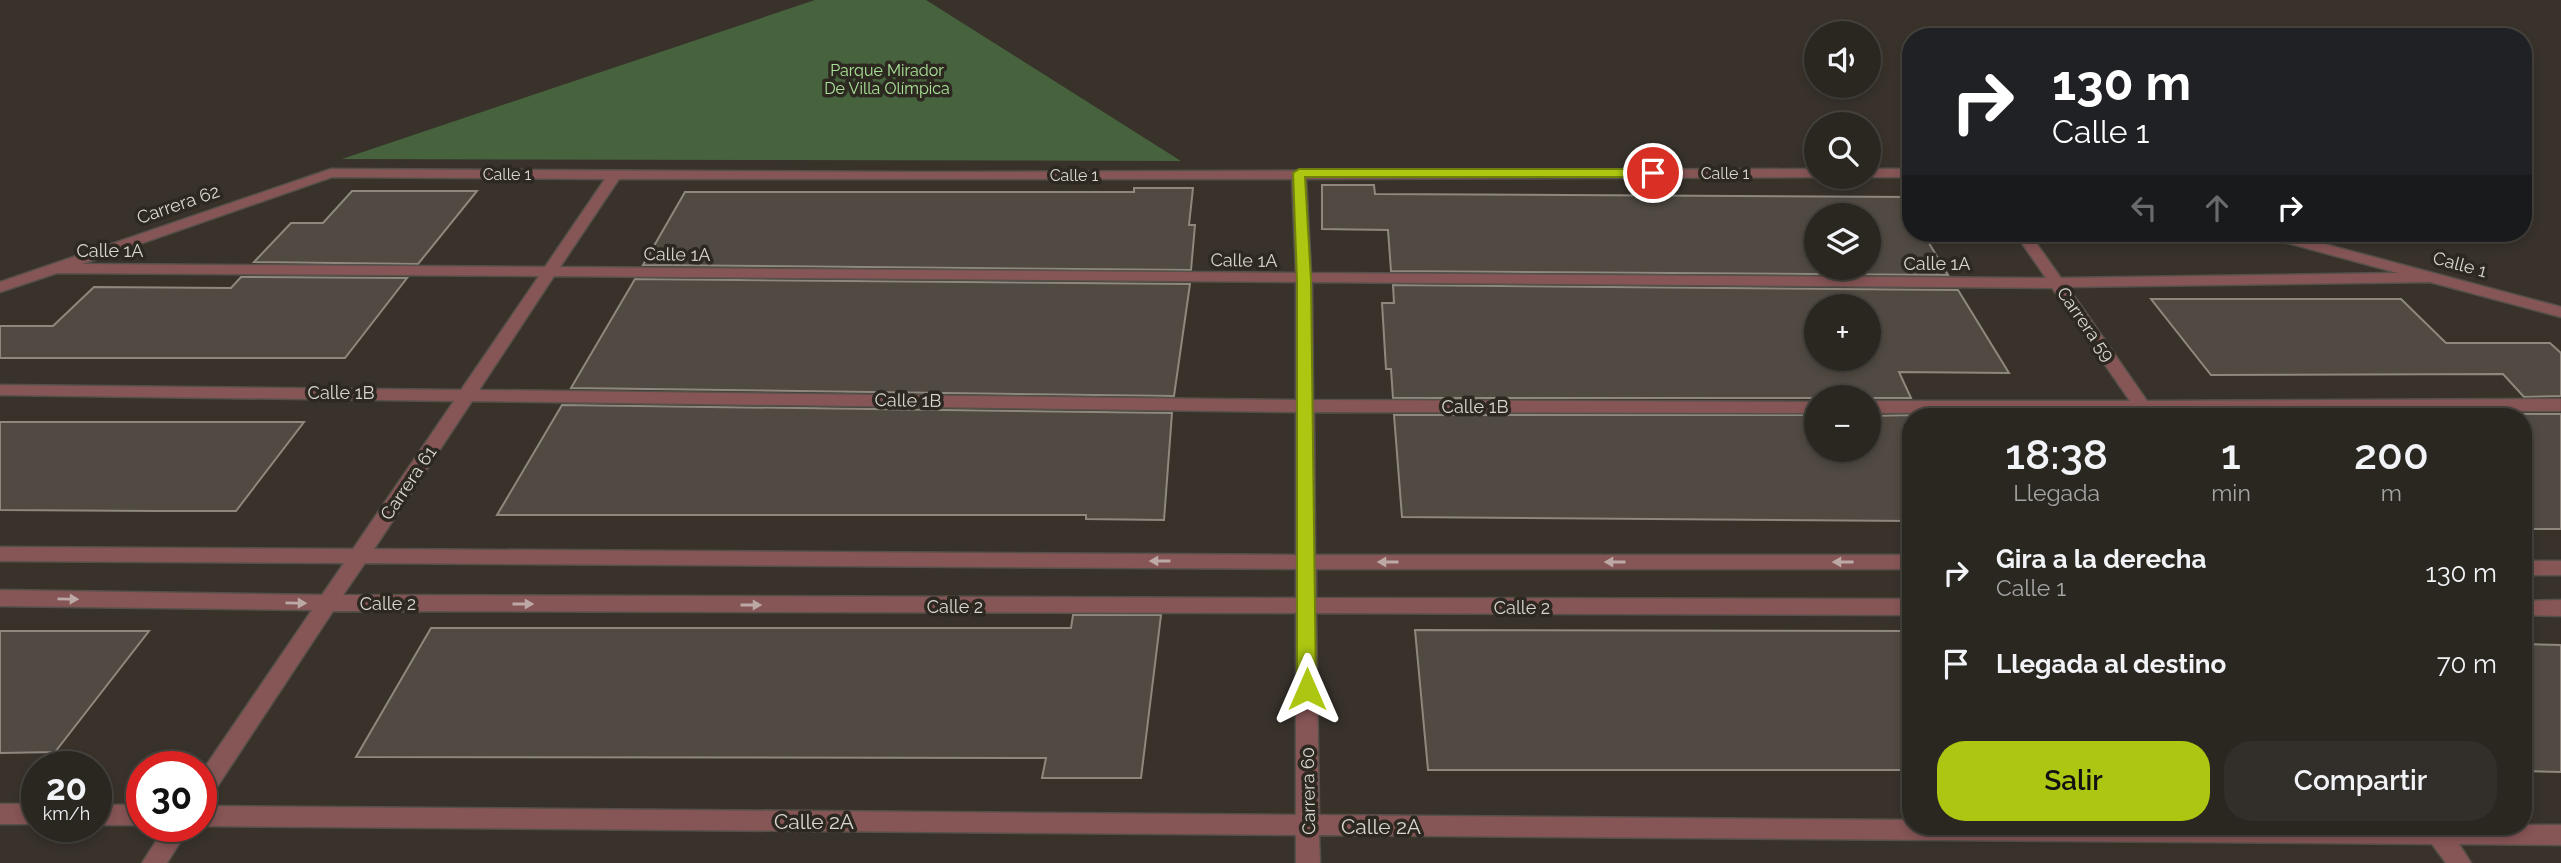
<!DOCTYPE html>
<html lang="es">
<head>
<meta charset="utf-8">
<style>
  :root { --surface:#2a2620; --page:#322e29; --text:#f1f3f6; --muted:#a5a5a5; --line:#46433e; --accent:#acc611 }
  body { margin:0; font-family:Raleway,sans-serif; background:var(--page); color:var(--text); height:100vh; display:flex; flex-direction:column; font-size:26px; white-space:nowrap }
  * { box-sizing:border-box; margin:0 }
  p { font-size:23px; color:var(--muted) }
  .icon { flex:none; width:38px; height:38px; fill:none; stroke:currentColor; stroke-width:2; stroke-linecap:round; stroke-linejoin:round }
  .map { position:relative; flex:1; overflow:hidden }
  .panel { position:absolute; left:1902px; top:408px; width:630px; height:427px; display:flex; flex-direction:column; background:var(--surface); border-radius:28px; box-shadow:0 4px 10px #0003,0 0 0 2px var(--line) }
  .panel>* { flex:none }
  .banner { position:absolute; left:1902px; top:28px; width:630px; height:214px; border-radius:28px; box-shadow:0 4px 10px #0003,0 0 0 2px var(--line); background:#202124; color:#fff; overflow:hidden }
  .buttons { position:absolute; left:1804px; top:21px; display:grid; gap:14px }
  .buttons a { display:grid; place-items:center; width:77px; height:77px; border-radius:50%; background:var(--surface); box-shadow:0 4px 10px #0003,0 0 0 2px var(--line); font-size:35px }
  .speed { position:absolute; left:21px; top:751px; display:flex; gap:14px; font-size:35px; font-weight:700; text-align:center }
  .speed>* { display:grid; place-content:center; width:91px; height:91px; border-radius:50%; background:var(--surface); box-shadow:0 4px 10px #0003,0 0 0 2px var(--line); line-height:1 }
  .speed small { font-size:18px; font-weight:400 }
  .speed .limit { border:10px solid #d22; background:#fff; color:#111 }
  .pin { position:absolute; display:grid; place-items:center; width:60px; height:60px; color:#fff; margin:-30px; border:4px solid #fff; border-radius:50%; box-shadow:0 2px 7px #0007 }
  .me { position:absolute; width:77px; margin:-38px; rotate:0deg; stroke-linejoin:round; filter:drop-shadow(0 0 5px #0008) }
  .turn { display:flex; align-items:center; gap:24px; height:147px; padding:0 35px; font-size:32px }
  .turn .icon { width:91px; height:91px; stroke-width:2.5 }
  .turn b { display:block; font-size:49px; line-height:60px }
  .lanes { display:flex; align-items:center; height:66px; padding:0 35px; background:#0003; justify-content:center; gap:35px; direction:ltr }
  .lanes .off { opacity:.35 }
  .eta { display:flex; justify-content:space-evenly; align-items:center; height:119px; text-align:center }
  .eta b { font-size:42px; font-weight:600; line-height:49px }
  .button { display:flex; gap:14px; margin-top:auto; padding:14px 35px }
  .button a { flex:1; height:80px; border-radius:28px; background:var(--accent); color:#111; font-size:28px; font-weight:600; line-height:80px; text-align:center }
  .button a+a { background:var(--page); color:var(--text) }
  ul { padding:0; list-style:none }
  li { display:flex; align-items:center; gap:21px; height:91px; padding:0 35px }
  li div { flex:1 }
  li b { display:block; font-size:26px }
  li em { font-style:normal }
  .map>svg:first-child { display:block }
</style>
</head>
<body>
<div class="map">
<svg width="2561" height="863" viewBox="0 0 2561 863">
  <rect width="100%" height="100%" fill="#38322b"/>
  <path fill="#47633e" d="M 815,0 L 926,0 L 1181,161 L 342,159 Z"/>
  <g fill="#504a42" stroke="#8e887f" stroke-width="2" fill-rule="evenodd">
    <path d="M 1322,185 L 1374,185 L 1375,194 L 1911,197 L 1911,233 L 1923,233 L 1948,275 L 1391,271 L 1388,230 L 1322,229 ZM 1816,215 L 1869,215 L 1869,268 L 1816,268 Z"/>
    <path d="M 1134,188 L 1193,188 L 1189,225 L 1195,225 L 1191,270 L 643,265 L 685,192 L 1134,192 Z"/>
    <path d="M 352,191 L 477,191 L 418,264 L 254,262 L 291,223 L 323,223 Z"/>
    <path d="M 241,277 L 407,278 L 345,358 L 0,358 L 0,326 L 53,326 L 94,287 L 231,288 Z"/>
    <path d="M 635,279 L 1190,284 L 1174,396 L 571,388 Z"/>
    <path d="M 1393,285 L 1958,290 L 2009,373 L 1899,372 L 1911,398 L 1393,398 L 1391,369 L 1386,369 L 1382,303 L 1394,303 ZM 1816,306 L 1869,306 L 1869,359 L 1816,359 Z"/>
    <path d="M 2151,299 L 2401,299 L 2446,343 L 2550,343 L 2561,353 L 2561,396 L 2524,397 L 2503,374 L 2211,375 Z"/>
    <path d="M 562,405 L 1172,413 L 1164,520 L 1086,519 L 1086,515 L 497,515 Z"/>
    <rect x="2524" y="414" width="37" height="115"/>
    <path d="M 1394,415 L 1816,415 L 1816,450 L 1869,450 L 1869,416 L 1911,415 L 1911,521 L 1402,517 Z"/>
    <path d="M 0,422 L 304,422 L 236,511 L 154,511 L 0,510 Z"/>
    <path d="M 1073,615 L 1161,615 L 1141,778 L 1042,778 L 1046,758 L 356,757 L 431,628 L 1071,628 Z"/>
    <path d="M 1415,630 L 1911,631 L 1911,770 L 1428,770 Z"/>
    <path d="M 0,631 L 149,631 L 55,752 L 0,753 Z"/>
    <path d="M 2524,644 L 2561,645 L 2561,772 L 2524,771 Z"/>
  </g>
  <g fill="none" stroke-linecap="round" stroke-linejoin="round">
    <g stroke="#555049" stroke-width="3">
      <g id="street">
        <path d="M 331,169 L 922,172 L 1816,169 L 1816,177 L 1306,179 L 1311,273 L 2046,278 L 2015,233 L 2029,233 L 2061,278 L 2398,273 L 2262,236 L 2260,233 L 2283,233 L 2561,307 L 2561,317 L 2430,282 L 2068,287 L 2147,401 L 2561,399 L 2561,411 L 2155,412 L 2155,416 L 2141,416 L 2138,412 L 1869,413 L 1869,401 L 2130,401 L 2052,288 L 1312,282 L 1313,400 L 1816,402 L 1816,413 L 1314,412 L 1315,555 L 1911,555 L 1911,569 L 1316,569 L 1316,598 L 1911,599 L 1911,615 L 1316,613 L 1319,815 L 1911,820 L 1911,826 L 2561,825 L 2561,845 L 2459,844 L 2471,863 L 2446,863 L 2432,844 L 1319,835 L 1320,863 L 1296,863 L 1296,835 L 201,826 L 201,806 L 1296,815 L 1296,613 L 333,611 L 209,799 L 201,802 L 201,773 L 312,610 L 0,606 L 0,590 L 322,595 L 344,563 L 0,561 L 0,547 L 353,549 L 454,401 L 0,395 L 0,385 L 461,390 L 539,276 L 57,273 L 0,292 L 0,282 ZM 332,177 L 605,179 L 545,267 L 82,264 ZM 619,179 L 1292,179 L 1296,273 L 560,267 ZM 554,276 L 1296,282 L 1296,400 L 479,390 ZM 472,401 L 1296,412 L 1296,555 L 374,549 ZM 365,563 L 1296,569 L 1296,598 L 343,595 Z"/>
        <rect x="1869" y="169" width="42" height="8"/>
        <rect x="2524" y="561" width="37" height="14"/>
        <path d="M 2561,600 L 2561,616 L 2524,615 L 2524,601 Z"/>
        <rect x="0" y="804" width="37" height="20"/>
        <rect x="96" y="805" width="46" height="20"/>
        <path d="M 166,826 L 190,826 L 167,863 L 142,863 Z"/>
      </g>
    </g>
    <use href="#street" fill="#865556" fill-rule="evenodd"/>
  </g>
  <defs><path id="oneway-solid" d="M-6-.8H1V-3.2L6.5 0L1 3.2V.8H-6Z" transform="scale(1.75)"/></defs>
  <g fill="#bca9a6">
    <use href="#oneway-solid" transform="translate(1160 561) rotate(-180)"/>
    <use href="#oneway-solid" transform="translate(1388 562) rotate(180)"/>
    <use href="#oneway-solid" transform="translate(1615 562) rotate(180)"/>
    <use href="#oneway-solid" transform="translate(1843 562) rotate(180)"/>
    <use href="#oneway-solid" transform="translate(68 599) rotate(1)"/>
    <use href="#oneway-solid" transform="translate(296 603) rotate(1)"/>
    <use href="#oneway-solid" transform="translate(523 604)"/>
    <use href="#oneway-solid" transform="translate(751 605)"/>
  </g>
  <path fill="#acc611" stroke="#70810b" stroke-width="2" d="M 1299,169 L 1653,169 L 1659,173 L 1653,177 L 1305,177 L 1311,280 L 1316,689 L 1314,695 L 1300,695 L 1297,689 L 1297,280 L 1293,173 Z"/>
  <g text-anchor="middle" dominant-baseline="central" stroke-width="7" stroke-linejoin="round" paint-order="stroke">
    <g font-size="16" fill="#a9e197" stroke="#2d2921">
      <text x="887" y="70">Parque Mirador<tspan x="887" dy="18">De Villa Olímpica</tspan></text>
    </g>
    <g font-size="16" fill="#d9d6d1" stroke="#2d2921">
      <text x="1725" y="173">Calle 1</text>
      <text x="507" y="174">Calle 1</text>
      <text x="1074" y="175">Calle 1</text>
    </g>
    <g font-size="18" fill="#d9d6d1" stroke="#2d2921">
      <text transform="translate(178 204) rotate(-19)">Carrera 62</text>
      <text x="110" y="250">Calle 1A</text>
      <text transform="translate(677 254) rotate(1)">Calle 1A</text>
      <text transform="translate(1244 260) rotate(1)">Calle 1A</text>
      <text x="1937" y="263">Calle 1A</text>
      <text transform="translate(2460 264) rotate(15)">Calle 1</text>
      <text transform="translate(2086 324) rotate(55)">Carrera 59</text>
      <text x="341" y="392">Calle 1B</text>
      <text transform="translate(908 400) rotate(1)">Calle 1B</text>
      <text x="1475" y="406">Calle 1B</text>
      <text transform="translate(408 483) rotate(-56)">Carrera 61</text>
      <text x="388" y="603">Calle 2</text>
      <text x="955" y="606">Calle 2</text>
      <text x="1522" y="607">Calle 2</text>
      <text transform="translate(1308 791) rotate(-91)">Carrera 60</text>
    </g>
    <g font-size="21" fill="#d9d6d1" stroke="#2d2921">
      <text x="814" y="821">Calle 2A</text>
      <text x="1381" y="826">Calle 2A</text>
    </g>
  </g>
</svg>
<div class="buttons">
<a><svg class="icon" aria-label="sound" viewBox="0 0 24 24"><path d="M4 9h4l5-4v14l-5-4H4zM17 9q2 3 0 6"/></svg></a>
<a><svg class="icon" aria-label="search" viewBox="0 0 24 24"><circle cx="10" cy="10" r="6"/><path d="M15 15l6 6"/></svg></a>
<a><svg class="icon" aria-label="layers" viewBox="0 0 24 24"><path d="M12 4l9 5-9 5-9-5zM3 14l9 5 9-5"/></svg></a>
<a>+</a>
<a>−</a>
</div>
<div class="speed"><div>20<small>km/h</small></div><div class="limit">30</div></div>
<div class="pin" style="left:1653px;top:173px;background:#d93025"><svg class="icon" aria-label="arrive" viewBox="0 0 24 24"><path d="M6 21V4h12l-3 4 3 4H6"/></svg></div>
<svg class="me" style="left:1307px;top:689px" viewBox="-20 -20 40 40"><path d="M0-17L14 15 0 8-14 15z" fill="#acc611" stroke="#fff" stroke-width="4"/></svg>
<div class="banner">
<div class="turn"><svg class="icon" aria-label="right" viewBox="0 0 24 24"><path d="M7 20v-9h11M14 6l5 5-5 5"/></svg><div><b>130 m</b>Calle 1</div></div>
<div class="lanes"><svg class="icon off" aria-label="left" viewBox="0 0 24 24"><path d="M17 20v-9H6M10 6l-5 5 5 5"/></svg><svg class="icon off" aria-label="ahead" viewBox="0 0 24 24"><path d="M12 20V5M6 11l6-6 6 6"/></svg><svg class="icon" aria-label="right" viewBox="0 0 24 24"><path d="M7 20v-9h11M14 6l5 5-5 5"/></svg></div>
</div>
<section class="panel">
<div class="eta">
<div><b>18:38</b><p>Llegada</p></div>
<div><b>1</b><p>min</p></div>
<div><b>200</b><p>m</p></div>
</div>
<ul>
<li><svg class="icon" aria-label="right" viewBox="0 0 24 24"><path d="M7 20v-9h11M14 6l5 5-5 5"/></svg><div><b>Gira a la derecha</b><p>Calle 1</p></div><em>130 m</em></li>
<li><svg class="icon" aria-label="arrive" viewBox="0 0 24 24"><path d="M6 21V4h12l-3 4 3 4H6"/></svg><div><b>Llegada al destino</b></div><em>70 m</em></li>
</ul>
<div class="button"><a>Salir</a><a>Compartir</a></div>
</section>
</div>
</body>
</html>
